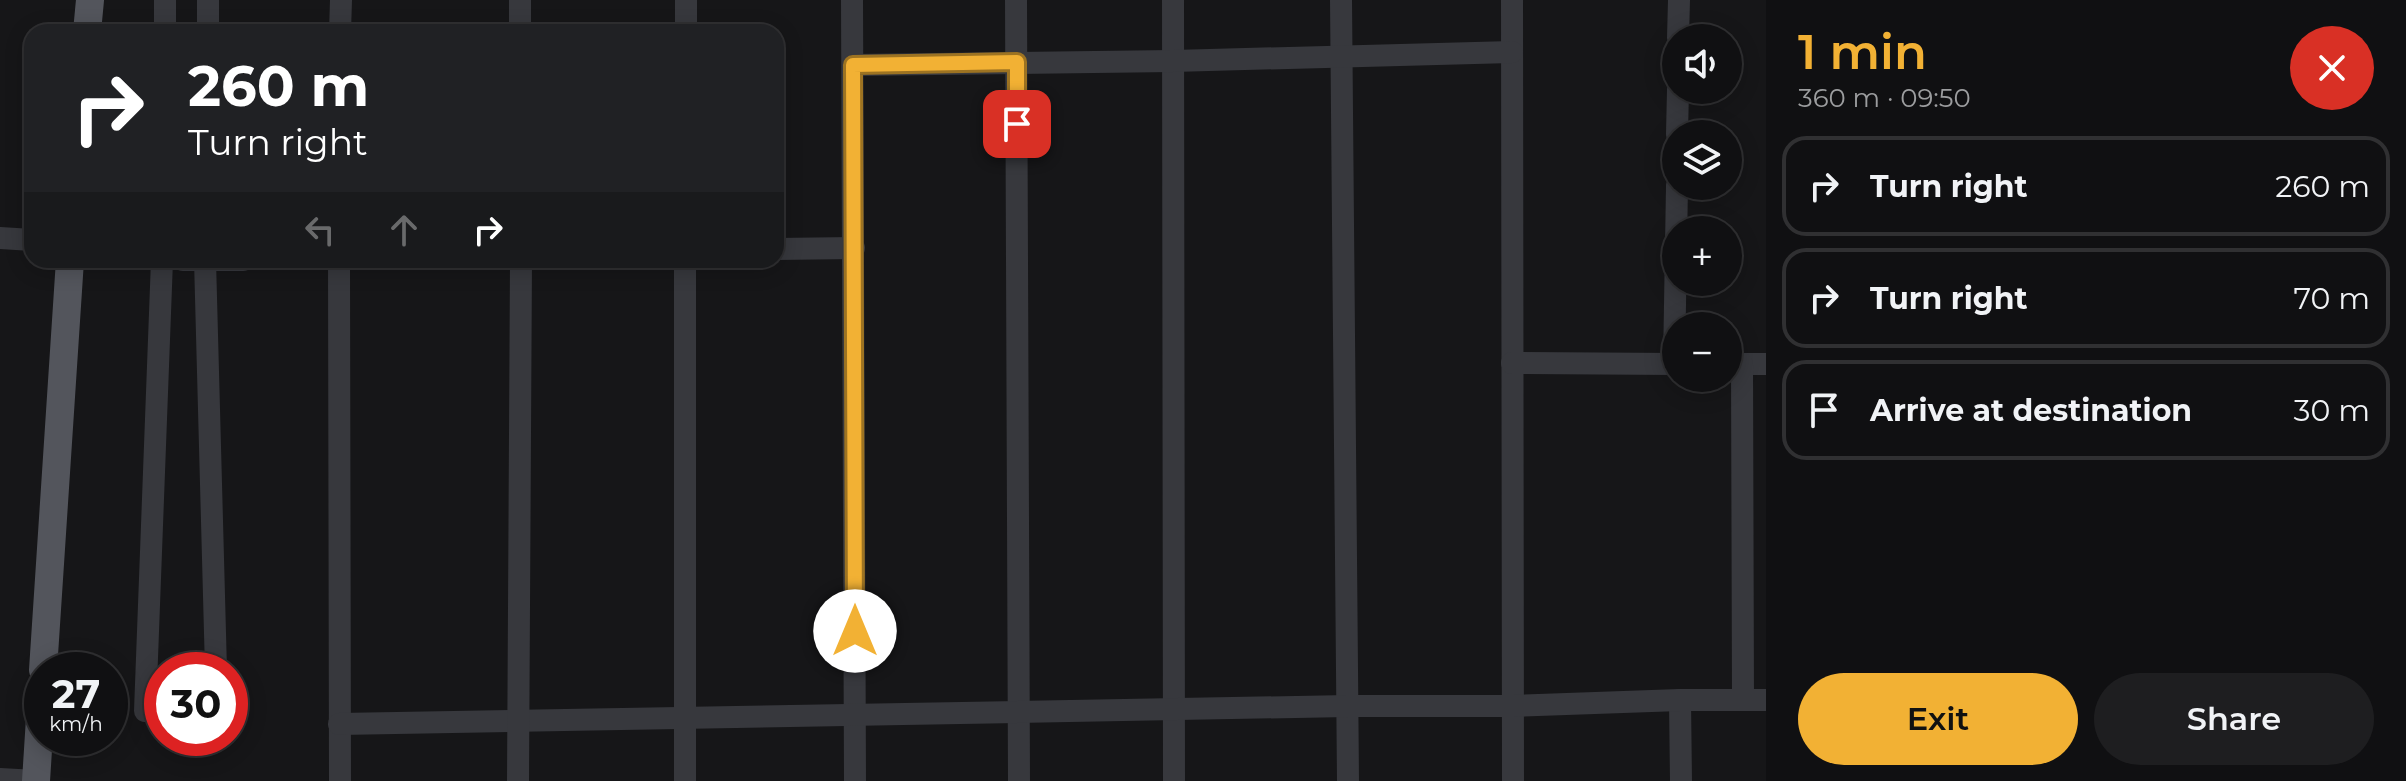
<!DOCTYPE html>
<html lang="en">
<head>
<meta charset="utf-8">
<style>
  :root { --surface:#101012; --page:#1e1e20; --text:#f1f3f6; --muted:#9c9d9f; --line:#303032; --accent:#f2b134 }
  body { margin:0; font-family:Montserrat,sans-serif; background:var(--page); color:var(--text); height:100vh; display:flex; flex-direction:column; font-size:30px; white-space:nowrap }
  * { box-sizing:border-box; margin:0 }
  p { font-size:26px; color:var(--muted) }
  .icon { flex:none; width:44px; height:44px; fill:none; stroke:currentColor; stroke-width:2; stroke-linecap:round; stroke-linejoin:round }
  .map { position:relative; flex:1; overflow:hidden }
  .details { display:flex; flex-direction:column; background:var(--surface); width:640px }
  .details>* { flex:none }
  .top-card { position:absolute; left:24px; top:24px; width:760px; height:244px; border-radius:24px; box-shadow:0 4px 20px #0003,0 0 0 2px var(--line); background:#202124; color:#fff; overflow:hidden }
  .tools { position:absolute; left:1662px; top:24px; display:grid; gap:16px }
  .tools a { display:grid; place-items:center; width:80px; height:80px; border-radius:50%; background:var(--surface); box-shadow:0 4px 20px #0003,0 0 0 2px var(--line); font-size:40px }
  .speed { position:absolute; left:24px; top:652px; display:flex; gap:16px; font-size:40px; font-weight:700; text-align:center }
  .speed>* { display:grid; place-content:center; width:104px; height:104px; border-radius:50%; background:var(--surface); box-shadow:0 4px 20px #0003,0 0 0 2px var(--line); line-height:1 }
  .speed small { font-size:20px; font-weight:400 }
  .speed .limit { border:12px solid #d22; background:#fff; color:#111 }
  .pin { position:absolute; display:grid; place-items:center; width:68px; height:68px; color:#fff; margin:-34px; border-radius:16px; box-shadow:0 4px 12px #0006 }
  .me { position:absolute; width:88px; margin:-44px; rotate:0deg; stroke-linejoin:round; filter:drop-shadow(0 0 6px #0008) }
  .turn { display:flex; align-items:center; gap:28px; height:168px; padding:0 32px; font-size:36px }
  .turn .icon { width:104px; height:104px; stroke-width:2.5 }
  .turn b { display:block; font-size:56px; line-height:68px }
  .lanes { display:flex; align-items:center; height:76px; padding:0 32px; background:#0003; justify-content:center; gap:40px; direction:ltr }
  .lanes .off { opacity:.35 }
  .round { display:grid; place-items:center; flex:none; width:84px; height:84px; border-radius:42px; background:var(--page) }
  .overview { display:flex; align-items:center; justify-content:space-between; height:136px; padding:0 32px }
  h1 { font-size:48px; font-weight:600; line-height:60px; color:var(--accent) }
  .primary-button { display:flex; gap:16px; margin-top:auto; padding:16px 32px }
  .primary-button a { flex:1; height:92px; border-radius:48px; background:var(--accent); color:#111; font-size:32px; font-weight:600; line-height:92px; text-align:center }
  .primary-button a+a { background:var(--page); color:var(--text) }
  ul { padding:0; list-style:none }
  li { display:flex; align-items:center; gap:24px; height:100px; margin:0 16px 12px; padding:0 16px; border:4px solid var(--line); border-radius:24px }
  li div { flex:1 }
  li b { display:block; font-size:30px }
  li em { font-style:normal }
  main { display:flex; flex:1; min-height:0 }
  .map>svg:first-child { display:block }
</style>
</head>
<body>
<main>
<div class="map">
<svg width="1766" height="781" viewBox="0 0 1766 781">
  <rect width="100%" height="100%" fill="#161618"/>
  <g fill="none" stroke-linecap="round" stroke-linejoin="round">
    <g stroke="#37383d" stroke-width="22">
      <path d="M 520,0 L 520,32"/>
      <path d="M 852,0 L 855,781"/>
      <path d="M 1016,0 L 1019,781"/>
      <path d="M 1173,0 L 1174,781"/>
      <path d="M 1341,0 L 1348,781"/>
      <path d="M 1512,0 L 1513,781"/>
      <path d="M 165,32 L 165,0"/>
      <path d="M 208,32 L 208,0"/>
      <path d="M 340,32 L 341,0"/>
      <path d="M 686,32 L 686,0"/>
      <path d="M 1678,38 L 1679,0"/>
      <path d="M 853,65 L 1173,61 L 1512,52"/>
      <path d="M 1677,134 L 1678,90"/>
      <path d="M 0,238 L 32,240"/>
      <path d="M 776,249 L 854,248"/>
      <path d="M 183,260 L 243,260"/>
      <path d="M 205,260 L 216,670"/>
      <path d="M 339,260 L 340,781"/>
      <path d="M 1512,363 L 1676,364"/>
      <path d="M 1674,364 L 1677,186"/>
      <path d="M 1729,364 L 1766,364"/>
      <path d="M 1742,364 L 1743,700"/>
      <path d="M 1680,700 L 1681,781"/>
      <path d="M 145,711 L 162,260"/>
      <path d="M 339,724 L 1348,706 L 1513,706 L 1680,700 L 1766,700"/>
      <path d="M 0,779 L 36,781"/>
      <path d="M 518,781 L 521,260"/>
      <path d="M 685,781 L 685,260"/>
    </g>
    <g stroke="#53555c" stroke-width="28">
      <path d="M 87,32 L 90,0"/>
      <path d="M 43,670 L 70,260"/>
      <path d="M 36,781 L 42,687"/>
    </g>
  </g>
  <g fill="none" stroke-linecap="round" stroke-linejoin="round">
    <g stroke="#9d7322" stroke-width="20">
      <path id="route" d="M 855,631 L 853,65 L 1017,62 L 1017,124"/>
    </g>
    <use href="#route" stroke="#f2b134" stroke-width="14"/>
  </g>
</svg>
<div class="tools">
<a><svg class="icon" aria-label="sound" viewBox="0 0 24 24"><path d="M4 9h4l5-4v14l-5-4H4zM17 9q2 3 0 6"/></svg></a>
<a><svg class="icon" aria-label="layers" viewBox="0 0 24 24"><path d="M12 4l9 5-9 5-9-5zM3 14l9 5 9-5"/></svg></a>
<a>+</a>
<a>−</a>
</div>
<div class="speed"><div>27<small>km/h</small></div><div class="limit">30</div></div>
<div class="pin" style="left:1017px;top:124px;background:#d93025"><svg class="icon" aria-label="arrive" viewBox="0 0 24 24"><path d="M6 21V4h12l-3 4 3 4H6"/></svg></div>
<svg class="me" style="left:855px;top:631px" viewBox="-20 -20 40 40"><circle r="19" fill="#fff"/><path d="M0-13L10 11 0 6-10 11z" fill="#f2b134"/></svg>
<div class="top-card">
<div class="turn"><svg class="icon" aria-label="right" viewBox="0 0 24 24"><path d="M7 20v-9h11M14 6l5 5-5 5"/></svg><div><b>260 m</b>Turn right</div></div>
<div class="lanes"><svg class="icon off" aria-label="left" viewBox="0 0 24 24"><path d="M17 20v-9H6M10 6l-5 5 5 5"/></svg><svg class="icon off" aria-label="ahead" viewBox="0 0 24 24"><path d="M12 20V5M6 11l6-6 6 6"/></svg><svg class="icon" aria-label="right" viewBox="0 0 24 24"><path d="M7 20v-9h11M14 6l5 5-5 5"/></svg></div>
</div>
</div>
<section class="details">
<div class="overview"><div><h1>1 min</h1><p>360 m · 09:50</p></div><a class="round" style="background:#d93025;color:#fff"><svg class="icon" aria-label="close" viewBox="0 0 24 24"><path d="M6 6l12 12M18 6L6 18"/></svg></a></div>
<ul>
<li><svg class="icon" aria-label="right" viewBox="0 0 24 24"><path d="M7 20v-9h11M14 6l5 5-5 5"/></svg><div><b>Turn right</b></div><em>260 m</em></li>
<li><svg class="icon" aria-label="right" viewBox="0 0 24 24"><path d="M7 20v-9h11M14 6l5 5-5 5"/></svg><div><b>Turn right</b></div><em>70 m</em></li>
<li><svg class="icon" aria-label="arrive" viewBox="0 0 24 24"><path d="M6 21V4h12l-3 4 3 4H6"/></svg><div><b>Arrive at destination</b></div><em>30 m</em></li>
</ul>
<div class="primary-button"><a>Exit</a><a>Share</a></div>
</section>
</main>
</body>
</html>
